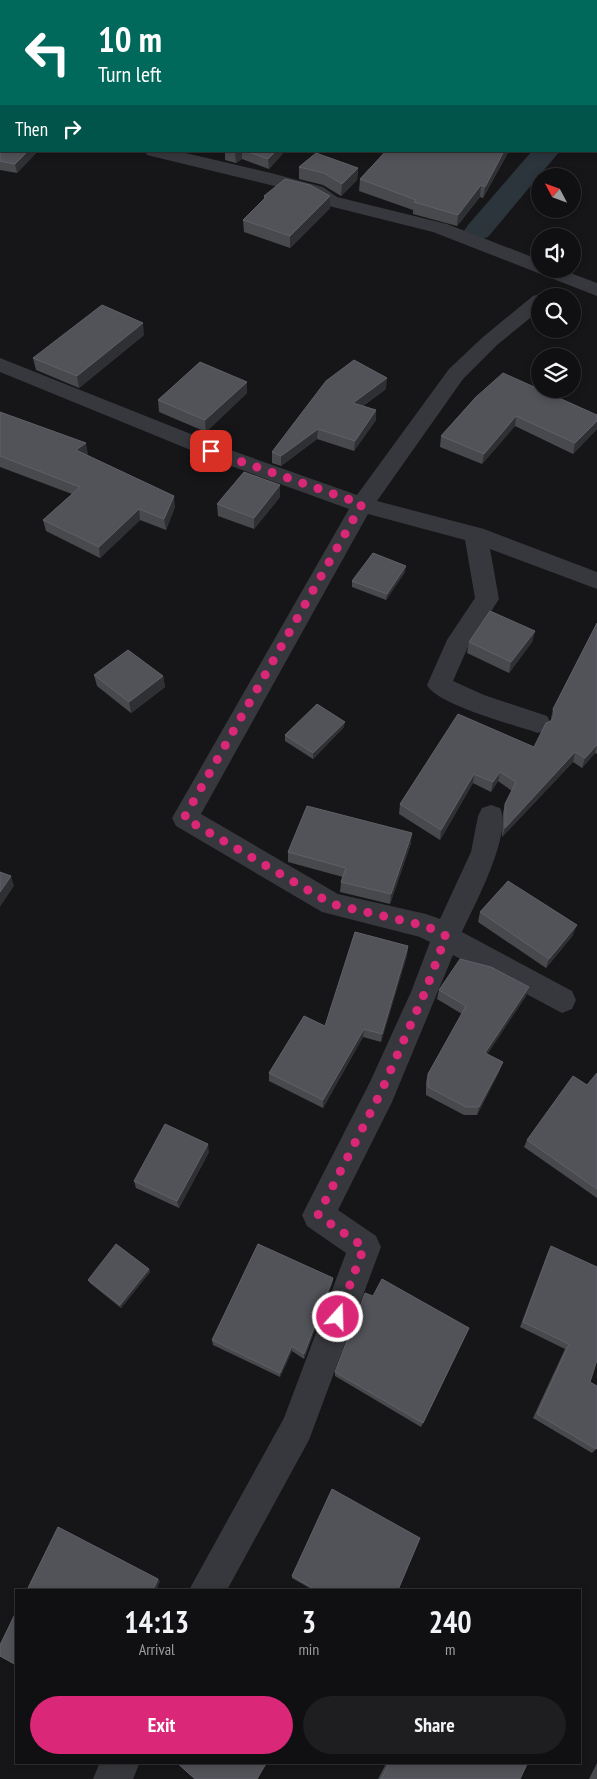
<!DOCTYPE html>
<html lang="en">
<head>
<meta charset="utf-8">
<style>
  :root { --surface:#101012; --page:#1e1e20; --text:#f1f3f6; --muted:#9c9d9f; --line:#303032; --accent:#db2777 }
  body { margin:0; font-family:"PT Sans Narrow",sans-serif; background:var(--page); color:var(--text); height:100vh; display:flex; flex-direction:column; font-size:19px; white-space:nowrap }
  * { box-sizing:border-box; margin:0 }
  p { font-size:16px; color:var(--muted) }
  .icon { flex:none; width:28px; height:28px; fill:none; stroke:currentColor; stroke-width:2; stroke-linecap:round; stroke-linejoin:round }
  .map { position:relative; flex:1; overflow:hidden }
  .details { position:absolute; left:15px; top:1589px; width:566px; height:175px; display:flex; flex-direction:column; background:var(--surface); border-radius:0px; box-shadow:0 2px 8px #0003,0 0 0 1px var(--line) }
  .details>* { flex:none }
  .top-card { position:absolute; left:0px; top:0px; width:598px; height:152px; box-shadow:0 2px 8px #0003,0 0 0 1px var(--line); background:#00695c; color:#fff; overflow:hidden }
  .needle { width:32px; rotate:311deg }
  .tools { position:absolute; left:531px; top:168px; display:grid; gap:10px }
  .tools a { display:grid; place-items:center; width:50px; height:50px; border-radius:50%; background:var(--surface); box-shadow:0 2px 8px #0003,0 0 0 1px var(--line); font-size:25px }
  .pin { position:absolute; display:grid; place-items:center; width:42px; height:42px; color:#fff; margin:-21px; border-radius:10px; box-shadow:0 2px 8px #0006 }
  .me { position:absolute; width:55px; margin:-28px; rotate:20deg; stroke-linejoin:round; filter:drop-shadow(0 0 4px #0008) }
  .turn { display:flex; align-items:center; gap:18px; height:105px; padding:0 15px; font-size:22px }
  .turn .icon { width:65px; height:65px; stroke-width:2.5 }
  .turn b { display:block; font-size:35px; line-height:42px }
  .then { display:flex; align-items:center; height:48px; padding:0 15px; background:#0003; gap:10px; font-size:19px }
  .eta { display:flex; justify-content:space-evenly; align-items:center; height:85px; text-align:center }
  .eta b { font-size:30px; font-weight:600; line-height:35px }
  .action { display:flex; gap:10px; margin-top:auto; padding:10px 15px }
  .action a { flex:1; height:58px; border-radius:30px; background:var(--accent); color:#fff; font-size:20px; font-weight:600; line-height:58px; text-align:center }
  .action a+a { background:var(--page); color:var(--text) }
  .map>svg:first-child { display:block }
</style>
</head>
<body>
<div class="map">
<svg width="597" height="1779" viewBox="0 0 597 1779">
  <rect width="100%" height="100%" fill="#161618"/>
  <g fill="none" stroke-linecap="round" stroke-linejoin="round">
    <g fill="#2c353c" fill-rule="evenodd">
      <path d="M 597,78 L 597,95 L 596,95 L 596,78 Z"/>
      <path d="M 532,151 L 560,151 L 488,237 L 478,240 L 468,237 L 464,231 L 468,225 Z"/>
    </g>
    <g fill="#37383d" fill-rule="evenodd">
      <path d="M 144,151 L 177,151 L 271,173 L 323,187 L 337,197 L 447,224 L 540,260 L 540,269 L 560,269 L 597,283 L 597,296 L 433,232 L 325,205 L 311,195 L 147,155 Z"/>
      <path d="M 540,294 L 547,296 L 540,296 L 540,310 L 497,345 L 463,379 L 377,501 L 484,529 L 597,572 L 597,589 L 490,549 L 499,599 L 467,649 L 453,681 L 484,695 L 547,716 L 551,723 L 547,730 L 538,733 L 529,730 C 507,723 437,704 427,685 L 447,640 L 475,598 L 465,540 L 368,514 L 201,814 L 338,894 L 426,914 L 440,919 L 471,852 L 478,816 L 482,808 L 491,805 L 500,808 C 513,833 474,906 462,932 L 572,991 L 576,1000 L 572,1009 L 562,1013 L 453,955 L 392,1102 L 338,1210 L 376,1236 L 381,1247 L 309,1440 L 227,1590 L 189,1590 L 284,1418 L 346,1253 L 307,1226 L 302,1215 L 370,1082 L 411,992 L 430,942 L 420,937 L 322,912 L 176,826 L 172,818 L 349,509 L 220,462 L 0,372 L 0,358 L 236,452 L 357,495 L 449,369 L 483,337 L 533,296 Z"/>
      <path d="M 100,1762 L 140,1762 L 133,1779 L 93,1779 Z"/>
    </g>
    <path stroke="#37383d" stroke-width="28" d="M 182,1 L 184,0"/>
  </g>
  <g fill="#47494d">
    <path d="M 0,0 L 62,0 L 62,1 L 1,1 L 1,29 L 0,28 Z"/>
    <path d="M 0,57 L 38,151 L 17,173 L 0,170 L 0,120 L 1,119 L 1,117 L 0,117 Z"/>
    <path d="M 225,151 L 285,151 L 269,169 L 242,159 L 236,163 L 225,160 Z"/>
    <path d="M 386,151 L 509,151 L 483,198 L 480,197 L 457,226 L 413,214 L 413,210 L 359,191 L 360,179 Z"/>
    <path d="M 299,167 L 358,168 L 357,180 L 341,196 L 323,185 L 299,179 Z"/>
    <path d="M 264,196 L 330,208 L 290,248 L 244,232 L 243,220 L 264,200 Z"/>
    <path d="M 144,335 L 79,388 L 36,370 L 33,358 Z"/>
    <path d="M 247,382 L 247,393 L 206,432 L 159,412 L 158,400 Z"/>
    <path d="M 386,389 L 363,406 L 376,410 L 376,420 L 354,451 L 317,439 L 281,466 L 272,463 L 272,452 Z"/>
    <path d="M 476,397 L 597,415 L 597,429 L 573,454 L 515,426 L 482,464 L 440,447 L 441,436 Z"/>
    <path d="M 0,412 L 88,454 L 86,455 L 175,507 L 166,530 L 140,520 L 100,558 L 46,531 L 43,520 L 72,494 L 0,467 Z"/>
    <path d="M 280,497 L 254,529 L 218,516 L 217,504 Z"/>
    <path d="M 405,572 L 386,600 L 352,587 L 352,581 Z"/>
    <path d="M 597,623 L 597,754 L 595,753 L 582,768 L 573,762 L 502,837 L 503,813 L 505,804 L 512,791 L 498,781 L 491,792 L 473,783 L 440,840 L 399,814 L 400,804 L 534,747 L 551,721 L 551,719 L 553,709 Z"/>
    <path d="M 535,631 L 532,642 L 509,673 L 467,653 L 469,642 Z"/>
    <path d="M 94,675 L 163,676 L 165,687 L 131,713 L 97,686 Z"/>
    <path d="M 344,727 L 313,759 L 285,741 L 285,735 Z"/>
    <path d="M 411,843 L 390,904 L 340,892 L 341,882 L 343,877 L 288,862 L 288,852 Z"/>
    <path d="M 480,912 L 573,935 L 546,968 L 478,922 Z"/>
    <path d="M 408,946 L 407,955 L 381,1042 L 363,1037 L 323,1108 L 269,1081 L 269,1073 L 325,1026 Z"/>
    <path d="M 439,990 L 526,996 L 487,1054 L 500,1070 L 477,1115 L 464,1115 L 426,1095 L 426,1082 L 428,1074 L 462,1014 L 437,999 Z"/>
    <path d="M 597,1073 L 597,1198 L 524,1147 L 527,1140 L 587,1085 Z"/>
    <path d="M 209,1152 L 179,1208 L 136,1188 L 134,1181 Z"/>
    <path d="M 551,1246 L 590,1382 L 597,1386 L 597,1448 L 592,1453 L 533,1418 L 565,1349 L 520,1327 L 548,1252 Z"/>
    <path d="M 149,1269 L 150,1272 L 121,1308 L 90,1283 L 88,1280 Z"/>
    <path d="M 333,1278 L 332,1284 L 304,1359 L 292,1351 L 280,1377 L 213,1345 L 212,1340 Z"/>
    <path d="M 373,1296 L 469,1328 L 421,1427 L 335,1376 L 335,1372 Z"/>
    <path d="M 292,1576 L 398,1590 L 313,1590 L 292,1578 Z"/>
    <path d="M 387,1762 L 528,1762 L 520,1779 L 378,1779 Z"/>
    <path d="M 597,1763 L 597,1779 L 589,1779 Z"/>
  </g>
  <g fill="#2f3033">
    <path d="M 54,0 L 62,0 L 62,1 L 52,1 Z"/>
    <path d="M 519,0 L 529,0 L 528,1 L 517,1 Z"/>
    <path d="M 28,151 L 38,151 L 17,173 L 15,164 Z"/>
    <path d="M 238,151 L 242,151 L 242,159 L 236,163 L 235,153 Z"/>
    <path d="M 276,151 L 285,151 L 269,169 L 268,159 Z"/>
    <path d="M 504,151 L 509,151 L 483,198 L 485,187 Z"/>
    <path d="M 358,168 L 357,180 L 341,196 L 342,184 Z"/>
    <path d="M 481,185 L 480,197 L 457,226 L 458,215 Z"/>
    <path d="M 330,196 L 330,208 L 290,248 L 290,236 Z"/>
    <path d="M 143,323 L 144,335 L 79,388 L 77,376 Z"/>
    <path d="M 387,378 L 386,389 L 353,413 L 353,403 Z"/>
    <path d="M 247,382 L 247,393 L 206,432 L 205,420 Z"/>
    <path d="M 376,410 L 376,420 L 354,451 L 355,441 Z"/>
    <path d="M 516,416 L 515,426 L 482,464 L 484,454 Z"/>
    <path d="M 597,421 L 597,429 L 573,454 L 575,443 Z"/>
    <path d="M 318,429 L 317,439 L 281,466 L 281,456 Z"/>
    <path d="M 86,443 L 88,454 L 78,462 L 76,450 Z"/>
    <path d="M 280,485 L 280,497 L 254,529 L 254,518 Z"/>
    <path d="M 174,496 L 175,507 L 166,530 L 164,519 Z"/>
    <path d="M 139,509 L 140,520 L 100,558 L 99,547 Z"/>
    <path d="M 406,566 L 405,572 L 386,600 L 387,594 Z"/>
    <path d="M 535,631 L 532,642 L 509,673 L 511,662 Z"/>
    <path d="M 163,676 L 165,687 L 131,713 L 129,702 Z"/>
    <path d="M 345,722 L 344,727 L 313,759 L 313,753 Z"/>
    <path d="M 597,745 L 595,753 L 582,768 L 585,758 Z"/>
    <path d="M 575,752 L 573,762 L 502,837 L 505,828 Z"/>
    <path d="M 500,772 L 498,781 L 491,792 L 493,782 Z"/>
    <path d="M 474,774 L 473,783 L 440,840 L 441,830 Z"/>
    <path d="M 412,833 L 411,843 L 390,904 L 391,894 Z"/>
    <path d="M 11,876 L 14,886 L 0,907 L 0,892 Z"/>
    <path d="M 577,925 L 573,935 L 546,968 L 549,959 Z"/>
    <path d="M 408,946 L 407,955 L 381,1042 L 382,1034 Z"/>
    <path d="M 529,987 L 526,996 L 483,1061 L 485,1053 Z"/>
    <path d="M 364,1029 L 363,1037 L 323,1108 L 323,1100 Z"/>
    <path d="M 503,1062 L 500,1070 L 477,1115 L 479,1107 Z"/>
    <path d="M 208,1144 L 209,1152 L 179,1208 L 177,1201 Z"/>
    <path d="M 149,1269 L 150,1272 L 121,1308 L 120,1305 Z"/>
    <path d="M 333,1278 L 332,1284 L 304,1359 L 304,1354 Z"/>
    <path d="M 292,1346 L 292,1351 L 280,1377 L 280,1373 Z"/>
    <path d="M 158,1579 L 160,1581 L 157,1590 L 153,1590 Z"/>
  </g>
  <g fill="#525359" stroke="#5f6168">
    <path d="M 0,0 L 54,0 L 52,1 L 1,1 L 1,20 L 0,20 Z"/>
    <path d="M 234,0 L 519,0 L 517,1 L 232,1 Z"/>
    <path d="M 0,34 L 1,34 L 1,55 L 1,44 L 0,44 Z"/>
    <path d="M 1,56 L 1,151 L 28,151 L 15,164 L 0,161 L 0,120 L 1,119 L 1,108 L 0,108 L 0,57 Z"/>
    <path d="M 228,151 L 238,151 L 235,153 Z"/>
    <path d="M 246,151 L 276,151 L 268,159 Z"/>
    <path d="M 386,151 L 504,151 L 485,187 L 481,185 L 458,215 L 414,202 L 416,200 L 360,179 Z"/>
    <path d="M 316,153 L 358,168 L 342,184 L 324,173 L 299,167 Z"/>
    <path d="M 285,179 L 310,185 L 330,196 L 290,236 L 243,220 L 266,197 L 264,196 Z"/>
    <path d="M 102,305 L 143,323 L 77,376 L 33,358 Z"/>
    <path d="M 354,360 L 387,378 L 353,403 L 376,410 L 355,441 L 318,429 L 281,456 L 272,452 L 326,381 Z"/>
    <path d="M 200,362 L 247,382 L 205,420 L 158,400 Z"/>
    <path d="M 503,373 L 597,415 L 597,421 L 575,443 L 516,416 L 484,454 L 441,436 L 476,397 Z"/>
    <path d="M 0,412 L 86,443 L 76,450 L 174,496 L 164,519 L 139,509 L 99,547 L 43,520 L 80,487 L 0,456 Z"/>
    <path d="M 244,472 L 280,485 L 254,518 L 217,504 Z"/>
    <path d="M 373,553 L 406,566 L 387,594 L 352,581 Z"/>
    <path d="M 490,611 L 535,631 L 511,662 L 469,642 Z"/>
    <path d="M 597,623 L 597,745 L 585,758 L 575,752 L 505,828 L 505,804 L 516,782 L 500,772 L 493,782 L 474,774 L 441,830 L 400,804 L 458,714 L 534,747 L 546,723 L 551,721 L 555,714 L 553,709 Z"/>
    <path d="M 128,650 L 163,676 L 129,702 L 94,675 Z"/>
    <path d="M 317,704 L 345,722 L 313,753 L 285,735 Z"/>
    <path d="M 307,806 L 412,833 L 391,894 L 341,882 L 346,868 L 288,852 Z"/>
    <path d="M 0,872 L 11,876 L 0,892 Z"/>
    <path d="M 508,881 L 577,925 L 549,959 L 480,912 Z"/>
    <path d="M 355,932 L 408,946 L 382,1034 L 364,1029 L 323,1100 L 269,1073 L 304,1016 L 325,1026 Z"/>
    <path d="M 460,959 L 491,967 L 529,987 L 485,1053 L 503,1062 L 479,1107 L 466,1107 L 428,1087 L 428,1074 L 466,1006 L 439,990 Z"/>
    <path d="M 597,1073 L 597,1189 L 527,1140 L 573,1076 L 587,1085 Z"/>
    <path d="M 165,1124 L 208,1144 L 177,1201 L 134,1181 Z"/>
    <path d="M 116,1244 L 149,1269 L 120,1305 L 88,1280 Z"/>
    <path d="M 258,1244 L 333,1278 L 304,1354 L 292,1346 L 280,1373 L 212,1340 Z"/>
    <path d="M 551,1246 L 597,1267 L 597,1360 L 590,1382 L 597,1386 L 597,1447 L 596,1449 L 537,1414 L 569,1344 L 523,1322 Z"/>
    <path d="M 382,1279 L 469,1328 L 423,1423 L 335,1372 L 365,1293 L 373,1296 Z"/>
    <path d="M 332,1489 L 420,1538 L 398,1590 L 316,1590 L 292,1576 Z"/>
    <path d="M 58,1527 L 158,1579 L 153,1590 L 27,1590 Z"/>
    <path d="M 16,1612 L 16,1665 L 0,1656 L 0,1645 Z"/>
    <path d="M 176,1762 L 267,1762 L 257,1779 L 195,1779 Z"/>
    <path d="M 390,1762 L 528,1762 L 520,1779 L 381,1779 Z"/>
  </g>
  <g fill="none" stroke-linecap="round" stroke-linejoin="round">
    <path stroke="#db2777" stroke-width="9" stroke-dasharray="0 16.2" d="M 211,451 L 362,504 L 184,818 L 332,904 L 426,926 L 446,936 L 425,992 L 381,1092 L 318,1215 L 364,1247 L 338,1317"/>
  </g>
</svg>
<div class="tools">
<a><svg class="needle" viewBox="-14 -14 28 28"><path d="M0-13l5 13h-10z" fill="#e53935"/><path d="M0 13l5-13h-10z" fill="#9c9d9f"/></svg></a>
<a><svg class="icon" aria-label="sound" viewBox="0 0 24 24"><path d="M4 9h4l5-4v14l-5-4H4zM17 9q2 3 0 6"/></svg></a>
<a><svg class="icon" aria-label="search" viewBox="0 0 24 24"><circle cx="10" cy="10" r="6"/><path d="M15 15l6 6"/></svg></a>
<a><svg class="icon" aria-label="layers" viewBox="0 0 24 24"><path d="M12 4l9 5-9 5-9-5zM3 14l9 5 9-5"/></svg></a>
</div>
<div class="pin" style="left:211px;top:451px;background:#d93025"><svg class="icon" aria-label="arrive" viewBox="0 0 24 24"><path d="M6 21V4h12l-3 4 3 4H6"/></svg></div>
<svg class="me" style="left:338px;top:1317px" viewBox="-20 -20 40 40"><circle r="17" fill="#db2777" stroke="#fff" stroke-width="3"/><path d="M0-11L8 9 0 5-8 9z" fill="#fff"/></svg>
<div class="top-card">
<div class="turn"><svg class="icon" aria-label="left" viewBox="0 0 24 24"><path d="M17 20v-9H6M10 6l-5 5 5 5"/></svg><div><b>10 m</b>Turn left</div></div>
<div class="then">Then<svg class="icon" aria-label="right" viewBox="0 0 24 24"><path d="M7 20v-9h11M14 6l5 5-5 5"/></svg></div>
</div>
<section class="details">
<div class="eta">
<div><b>14:13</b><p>Arrival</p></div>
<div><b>3</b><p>min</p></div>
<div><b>240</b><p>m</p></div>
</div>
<div class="action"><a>Exit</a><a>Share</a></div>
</section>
</div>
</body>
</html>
